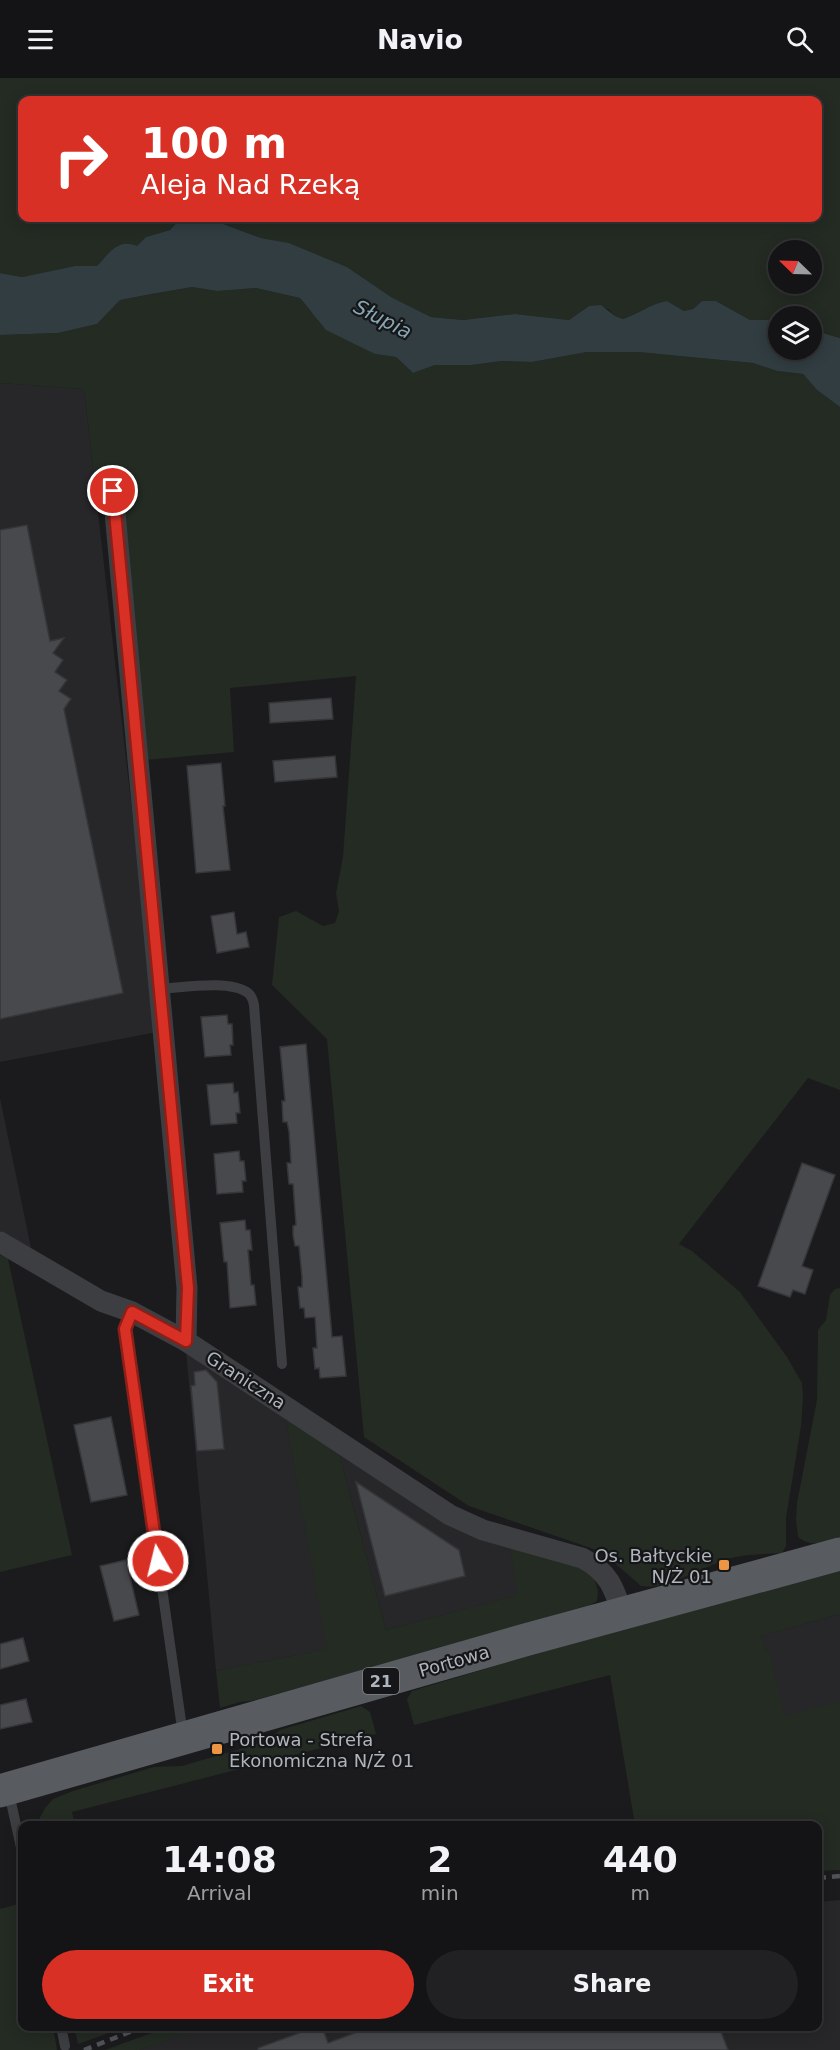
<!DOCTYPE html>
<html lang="en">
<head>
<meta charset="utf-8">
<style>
  :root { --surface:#141416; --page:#212123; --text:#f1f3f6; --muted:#9d9ea1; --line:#333335; --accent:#d93025 }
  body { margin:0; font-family:"DejaVu Sans",sans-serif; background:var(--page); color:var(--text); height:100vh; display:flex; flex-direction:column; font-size:22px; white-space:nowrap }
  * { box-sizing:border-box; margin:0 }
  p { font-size:20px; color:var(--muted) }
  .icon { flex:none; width:33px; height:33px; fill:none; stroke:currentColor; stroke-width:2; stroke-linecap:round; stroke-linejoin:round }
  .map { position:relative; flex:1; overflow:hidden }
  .drawer { position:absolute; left:18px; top:1743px; width:804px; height:210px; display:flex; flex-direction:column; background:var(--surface); border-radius:12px; box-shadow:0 3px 15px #0003,0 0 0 2px var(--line) }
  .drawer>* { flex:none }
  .top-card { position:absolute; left:18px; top:18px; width:804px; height:126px; border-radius:12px; box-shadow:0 3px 15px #0003,0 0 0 2px var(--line); background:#d93025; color:#fff; overflow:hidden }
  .needle { width:39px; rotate:293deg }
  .controls { position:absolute; left:768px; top:162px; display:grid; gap:12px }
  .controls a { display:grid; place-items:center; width:54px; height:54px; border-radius:50%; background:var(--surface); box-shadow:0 3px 15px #0003,0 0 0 2px var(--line); font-size:30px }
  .pin { position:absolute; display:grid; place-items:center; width:51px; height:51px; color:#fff; margin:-26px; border:3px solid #fff; border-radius:50%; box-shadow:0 2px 6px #0007 }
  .me { position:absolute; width:66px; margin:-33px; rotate:352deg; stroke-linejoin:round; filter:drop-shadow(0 0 4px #0008) }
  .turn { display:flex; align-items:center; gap:21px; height:126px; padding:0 24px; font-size:27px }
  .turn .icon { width:78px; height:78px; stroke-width:2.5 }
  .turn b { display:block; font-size:42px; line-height:51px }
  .eta { display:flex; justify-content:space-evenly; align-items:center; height:102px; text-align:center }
  .eta b { font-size:36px; font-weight:600; line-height:42px }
  .button { display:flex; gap:12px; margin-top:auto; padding:12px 24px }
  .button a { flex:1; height:69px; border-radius:36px; background:var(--accent); color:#fff; font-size:24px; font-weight:600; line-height:69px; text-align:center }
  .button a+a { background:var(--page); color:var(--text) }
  header { display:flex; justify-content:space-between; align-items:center; height:78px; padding:0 24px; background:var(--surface); font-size:27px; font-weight:600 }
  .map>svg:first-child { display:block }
</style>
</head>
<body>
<header><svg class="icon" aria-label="menu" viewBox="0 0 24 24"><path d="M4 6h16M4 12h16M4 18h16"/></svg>Navio<svg class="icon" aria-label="search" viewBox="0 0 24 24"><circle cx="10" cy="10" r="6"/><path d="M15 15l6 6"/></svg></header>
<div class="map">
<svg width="840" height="1972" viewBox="0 0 840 1972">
  <rect width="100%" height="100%" fill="#1b1b1d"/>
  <g fill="#27272a">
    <path d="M 0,305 L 84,311 L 157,954 L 0,984 Z"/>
    <path d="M 0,1020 L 31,1170 L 0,1153 Z"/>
    <path d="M 186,1273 L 285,1338 L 328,1571 L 216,1593 Z"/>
    <path d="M 339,1375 L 509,1466 L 519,1517 L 386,1552 Z"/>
    <path d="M 840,1536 L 840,1645 L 781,1661 L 753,1560 Z"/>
    <path d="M 840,1822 L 840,1972 L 139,1972 L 206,1948 L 818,1948 L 818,1824 Z"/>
  </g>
  <g fill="#232b23" fill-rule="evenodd">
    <path d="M 0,0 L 840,0 L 840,260 L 812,252 L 812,238 L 778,238 L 778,242 L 750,242 L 716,223 L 702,223 L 693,231 L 684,233 L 667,223 C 651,225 639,236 623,241 L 615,238 L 608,231 L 589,228 L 569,242 L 515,236 L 463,242 L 431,239 L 391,219 L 347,189 L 289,165 L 261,160 L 207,140 L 818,140 L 818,22 L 22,22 L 22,140 L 181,140 L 170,152 L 146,159 L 137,168 L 118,167 L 97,188 L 75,188 L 22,199 L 0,195 ZM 778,172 L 812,172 L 812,206 L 778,206 Z"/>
    <path d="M 192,209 L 217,213 L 256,210 L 300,220 L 311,234 L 375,276 L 396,279 L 413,295 L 435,287 L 471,287 L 502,283 L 532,284 L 587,274 L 639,274 L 753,285 L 777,293 L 803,296 L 817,312 L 840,329 L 840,1012 L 808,1000 L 679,1166 L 692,1173 L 740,1214 L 787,1279 L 802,1305 L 803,1319 L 801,1348 L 786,1440 L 786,1468 L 782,1475 C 766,1476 749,1476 735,1479 C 705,1486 671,1512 641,1508 L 602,1474 L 469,1428 L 364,1359 L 327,961 L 272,907 L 279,839 L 296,833 L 323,848 L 335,845 L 339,833 L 336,815 L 343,779 L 356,598 L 230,610 L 234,674 L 145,682 L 119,410 L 115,403 L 108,397 L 94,399 L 84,311 L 0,305 L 0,257 L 58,255 L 97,246 L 120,222 Z"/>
    <path d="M 0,1177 L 8,1181 L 72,1477 L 0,1494 Z"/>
    <path d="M 840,1210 L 840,1460 C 825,1464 811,1470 798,1459 L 796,1442 L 797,1425 L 817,1322 L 818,1252 L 826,1242 L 830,1217 L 835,1211 Z"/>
    <path d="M 285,1338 L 339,1375 L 386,1552 L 518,1517 L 509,1466 L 567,1483 L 594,1499 L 598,1513 L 597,1523 L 586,1530 L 251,1623 L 240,1624 L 220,1630 L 216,1593 L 327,1571 Z"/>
    <path d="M 840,1491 L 840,1536 L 761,1558 L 766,1574 L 769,1574 L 785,1638 L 840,1623 L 840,1792 L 818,1793 L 818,1748 L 635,1747 L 610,1597 L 414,1647 L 407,1621 L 412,1613 L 535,1576 Z"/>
    <path d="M 361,1628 L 370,1634 L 376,1656 L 72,1734 L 75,1747 L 36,1747 L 45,1730 L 53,1721 L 73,1713 L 154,1689 L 182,1688 L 264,1664 L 280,1652 Z"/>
    <path d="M 22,1825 L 22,1948 L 53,1949 L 57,1972 L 0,1972 L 0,1831 Z"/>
    <path d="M 74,1948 L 125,1948 L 125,1949 L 78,1966 Z"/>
    <path d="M 171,1948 L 206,1949 L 139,1972 L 105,1972 Z"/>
  </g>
  <path fill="#313d41" d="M 181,140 L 207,140 L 261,160 L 289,165 L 347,189 L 391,219 L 431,239 L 463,242 L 515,236 L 569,242 L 589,228 L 601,227 L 615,238 L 623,241 C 639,236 651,225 667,223 L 684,233 L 693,231 L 702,223 L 716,223 L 750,242 L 778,242 L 778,272 L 812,272 L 812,252 L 840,260 L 840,329 L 817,312 L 803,296 L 777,293 L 753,285 L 638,274 L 587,274 L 532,284 L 502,283 L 471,287 L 435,287 L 413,295 L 396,279 L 375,276 L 326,252 L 300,220 L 256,210 L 217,213 L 192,209 L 152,216 L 120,222 L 97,246 L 58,255 L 0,257 L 0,195 L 22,199 L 75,188 L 97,188 C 110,175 117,160 137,168 L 146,159 L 170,152 Z"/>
  <g fill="#48494d" stroke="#353639" stroke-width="1.5">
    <path d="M 27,447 L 50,563 L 64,560 L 53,575 L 63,582 L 55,594 L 67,602 L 59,613 L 71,621 L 64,631 L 123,915 L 0,941 L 0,452 Z"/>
    <path d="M 331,620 L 333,641 L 270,645 L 269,625 Z"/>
    <path d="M 335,678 L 337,699 L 275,704 L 273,683 Z"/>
    <path d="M 221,685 L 225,728 L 223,728 L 230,792 L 196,795 L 187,688 Z"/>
    <path d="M 234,834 L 237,856 L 246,854 L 249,869 L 217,875 L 211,838 Z"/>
    <path d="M 227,937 L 228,946 L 232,946 L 233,967 L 230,967 L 231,977 L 205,979 L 201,939 Z"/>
    <path d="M 306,966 L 332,1259 L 342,1258 L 346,1298 L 320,1300 L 319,1290 L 315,1291 L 313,1270 L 317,1270 L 315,1239 L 305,1240 L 304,1230 L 300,1230 L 298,1209 L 302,1209 L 302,1199 L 299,1168 L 295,1168 L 293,1157 L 293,1148 L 296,1147 L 293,1106 L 289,1106 L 287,1085 L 291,1085 L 289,1053 L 287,1044 L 283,1044 L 282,1023 L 285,1023 L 280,969 Z"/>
    <path d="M 233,1005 L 234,1015 L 238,1014 L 240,1035 L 236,1035 L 237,1045 L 211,1047 L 207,1007 Z"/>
    <path d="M 239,1073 L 240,1083 L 244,1083 L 246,1103 L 242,1103 L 243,1114 L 217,1116 L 214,1076 Z"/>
    <path d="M 802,1085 L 835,1097 L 802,1188 L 813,1192 L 805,1216 L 793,1212 L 790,1219 L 758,1208 Z"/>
    <path d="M 245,1142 L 246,1152 L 250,1152 L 252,1172 L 248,1172 L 251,1207 L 254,1207 L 256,1227 L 230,1230 L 227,1184 L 224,1184 L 220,1145 Z"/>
    <path d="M 206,1292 L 217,1304 L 224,1371 L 197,1373 L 191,1308 L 195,1307 L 194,1294 Z"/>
    <path d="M 111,1339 L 127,1417 L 91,1424 L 74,1347 Z"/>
    <path d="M 356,1404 L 459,1472 L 465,1498 L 385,1518 Z"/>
    <path d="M 126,1482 L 139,1537 L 114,1543 L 100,1488 Z"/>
    <path d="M 23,1560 L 29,1583 L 0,1591 L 0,1566 Z"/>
    <path d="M 26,1621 L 32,1644 L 0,1651 L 0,1627 Z"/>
    <path d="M 318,1948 L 322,1948 L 328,1965 L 373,1948 L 719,1948 L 728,1972 L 258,1972 L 258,1970 Z"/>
  </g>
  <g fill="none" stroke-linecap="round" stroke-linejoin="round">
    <g stroke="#3c3e42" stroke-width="10">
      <path d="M 159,911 C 181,910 230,901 248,915 C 252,918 253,922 254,927 L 282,1286"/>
      <path d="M 132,1234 L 125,1251 L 183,1657"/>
      <path d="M 9,1715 L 22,1774"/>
      <path d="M 61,1948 L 65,1968"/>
    </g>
    <g stroke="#3c3e42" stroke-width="21">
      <path d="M 113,413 L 187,1210 L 186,1263"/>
      <path d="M 0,1164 L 101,1223 L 132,1234 L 186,1263 L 450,1437 L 483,1452 L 582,1480 C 609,1494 614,1510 623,1537"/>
    </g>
    <path stroke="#585c61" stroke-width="33" d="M 0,1713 L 525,1562 L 840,1476"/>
    <g stroke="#4f5257" stroke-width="4.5" stroke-dasharray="8 6" stroke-linecap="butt">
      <path d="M 818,1800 L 840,1798"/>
      <path d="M 84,1972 L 145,1948"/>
    </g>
  </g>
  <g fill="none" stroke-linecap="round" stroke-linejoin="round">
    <g stroke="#8d1f18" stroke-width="15">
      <path id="route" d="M 113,413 L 188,1210 L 186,1263 L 132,1234 L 125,1251 L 158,1483"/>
    </g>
    <use href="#route" stroke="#d93025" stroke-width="10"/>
  </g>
  <g fill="#ec9644" stroke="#161618" stroke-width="2">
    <rect x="718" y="1481" width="12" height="12" rx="3"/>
    <rect x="211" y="1665" width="12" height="12" rx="3"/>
  </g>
  <g text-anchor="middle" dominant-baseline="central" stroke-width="4.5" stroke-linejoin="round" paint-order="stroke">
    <rect fill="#161618" stroke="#80858b" stroke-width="1.5" x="363" y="1590" width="36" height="26" rx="4.5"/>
    <g font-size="16" font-weight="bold" fill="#aeb5bc">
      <text x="381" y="1603">21</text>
    </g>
    <g font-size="18" fill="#aeb5bc" stroke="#161618">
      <text transform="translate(246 1302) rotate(33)">Graniczna</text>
      <text transform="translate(454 1583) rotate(-16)">Portowa</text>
    </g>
    <g font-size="18" fill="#aeb5bc" stroke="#161618" text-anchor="end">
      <text x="712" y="1477">Os. Bałtyckie<tspan x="712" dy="21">N/Ż 01</tspan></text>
      <text x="229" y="1661" text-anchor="start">Portowa - Strefa<tspan x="229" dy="21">Ekonomiczna N/Ż 01</tspan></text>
    </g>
    <g font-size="20" font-style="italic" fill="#87a7b5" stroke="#161618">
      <text transform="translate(383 241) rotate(27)">Słupia</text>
    </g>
  </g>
</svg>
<div class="controls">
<a><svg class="needle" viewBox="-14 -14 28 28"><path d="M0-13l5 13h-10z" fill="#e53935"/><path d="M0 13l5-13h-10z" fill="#9d9ea1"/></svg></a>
<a><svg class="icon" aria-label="layers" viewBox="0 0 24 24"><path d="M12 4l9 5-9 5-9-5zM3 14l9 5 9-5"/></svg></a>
</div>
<div class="pin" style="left:113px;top:413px;background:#d93025"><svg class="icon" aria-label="arrive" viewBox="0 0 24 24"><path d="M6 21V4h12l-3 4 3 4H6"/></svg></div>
<svg class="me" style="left:158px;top:1483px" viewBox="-20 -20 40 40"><circle r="17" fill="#d93025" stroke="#fff" stroke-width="3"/><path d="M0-11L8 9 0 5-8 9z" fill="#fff"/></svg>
<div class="top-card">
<div class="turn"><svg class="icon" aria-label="right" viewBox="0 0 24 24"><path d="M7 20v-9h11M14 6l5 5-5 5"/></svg><div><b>100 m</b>Aleja Nad Rzeką</div></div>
</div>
<section class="drawer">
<div class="eta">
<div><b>14:08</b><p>Arrival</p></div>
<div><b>2</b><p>min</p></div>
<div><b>440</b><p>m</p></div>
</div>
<div class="button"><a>Exit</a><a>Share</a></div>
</section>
</div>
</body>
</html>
